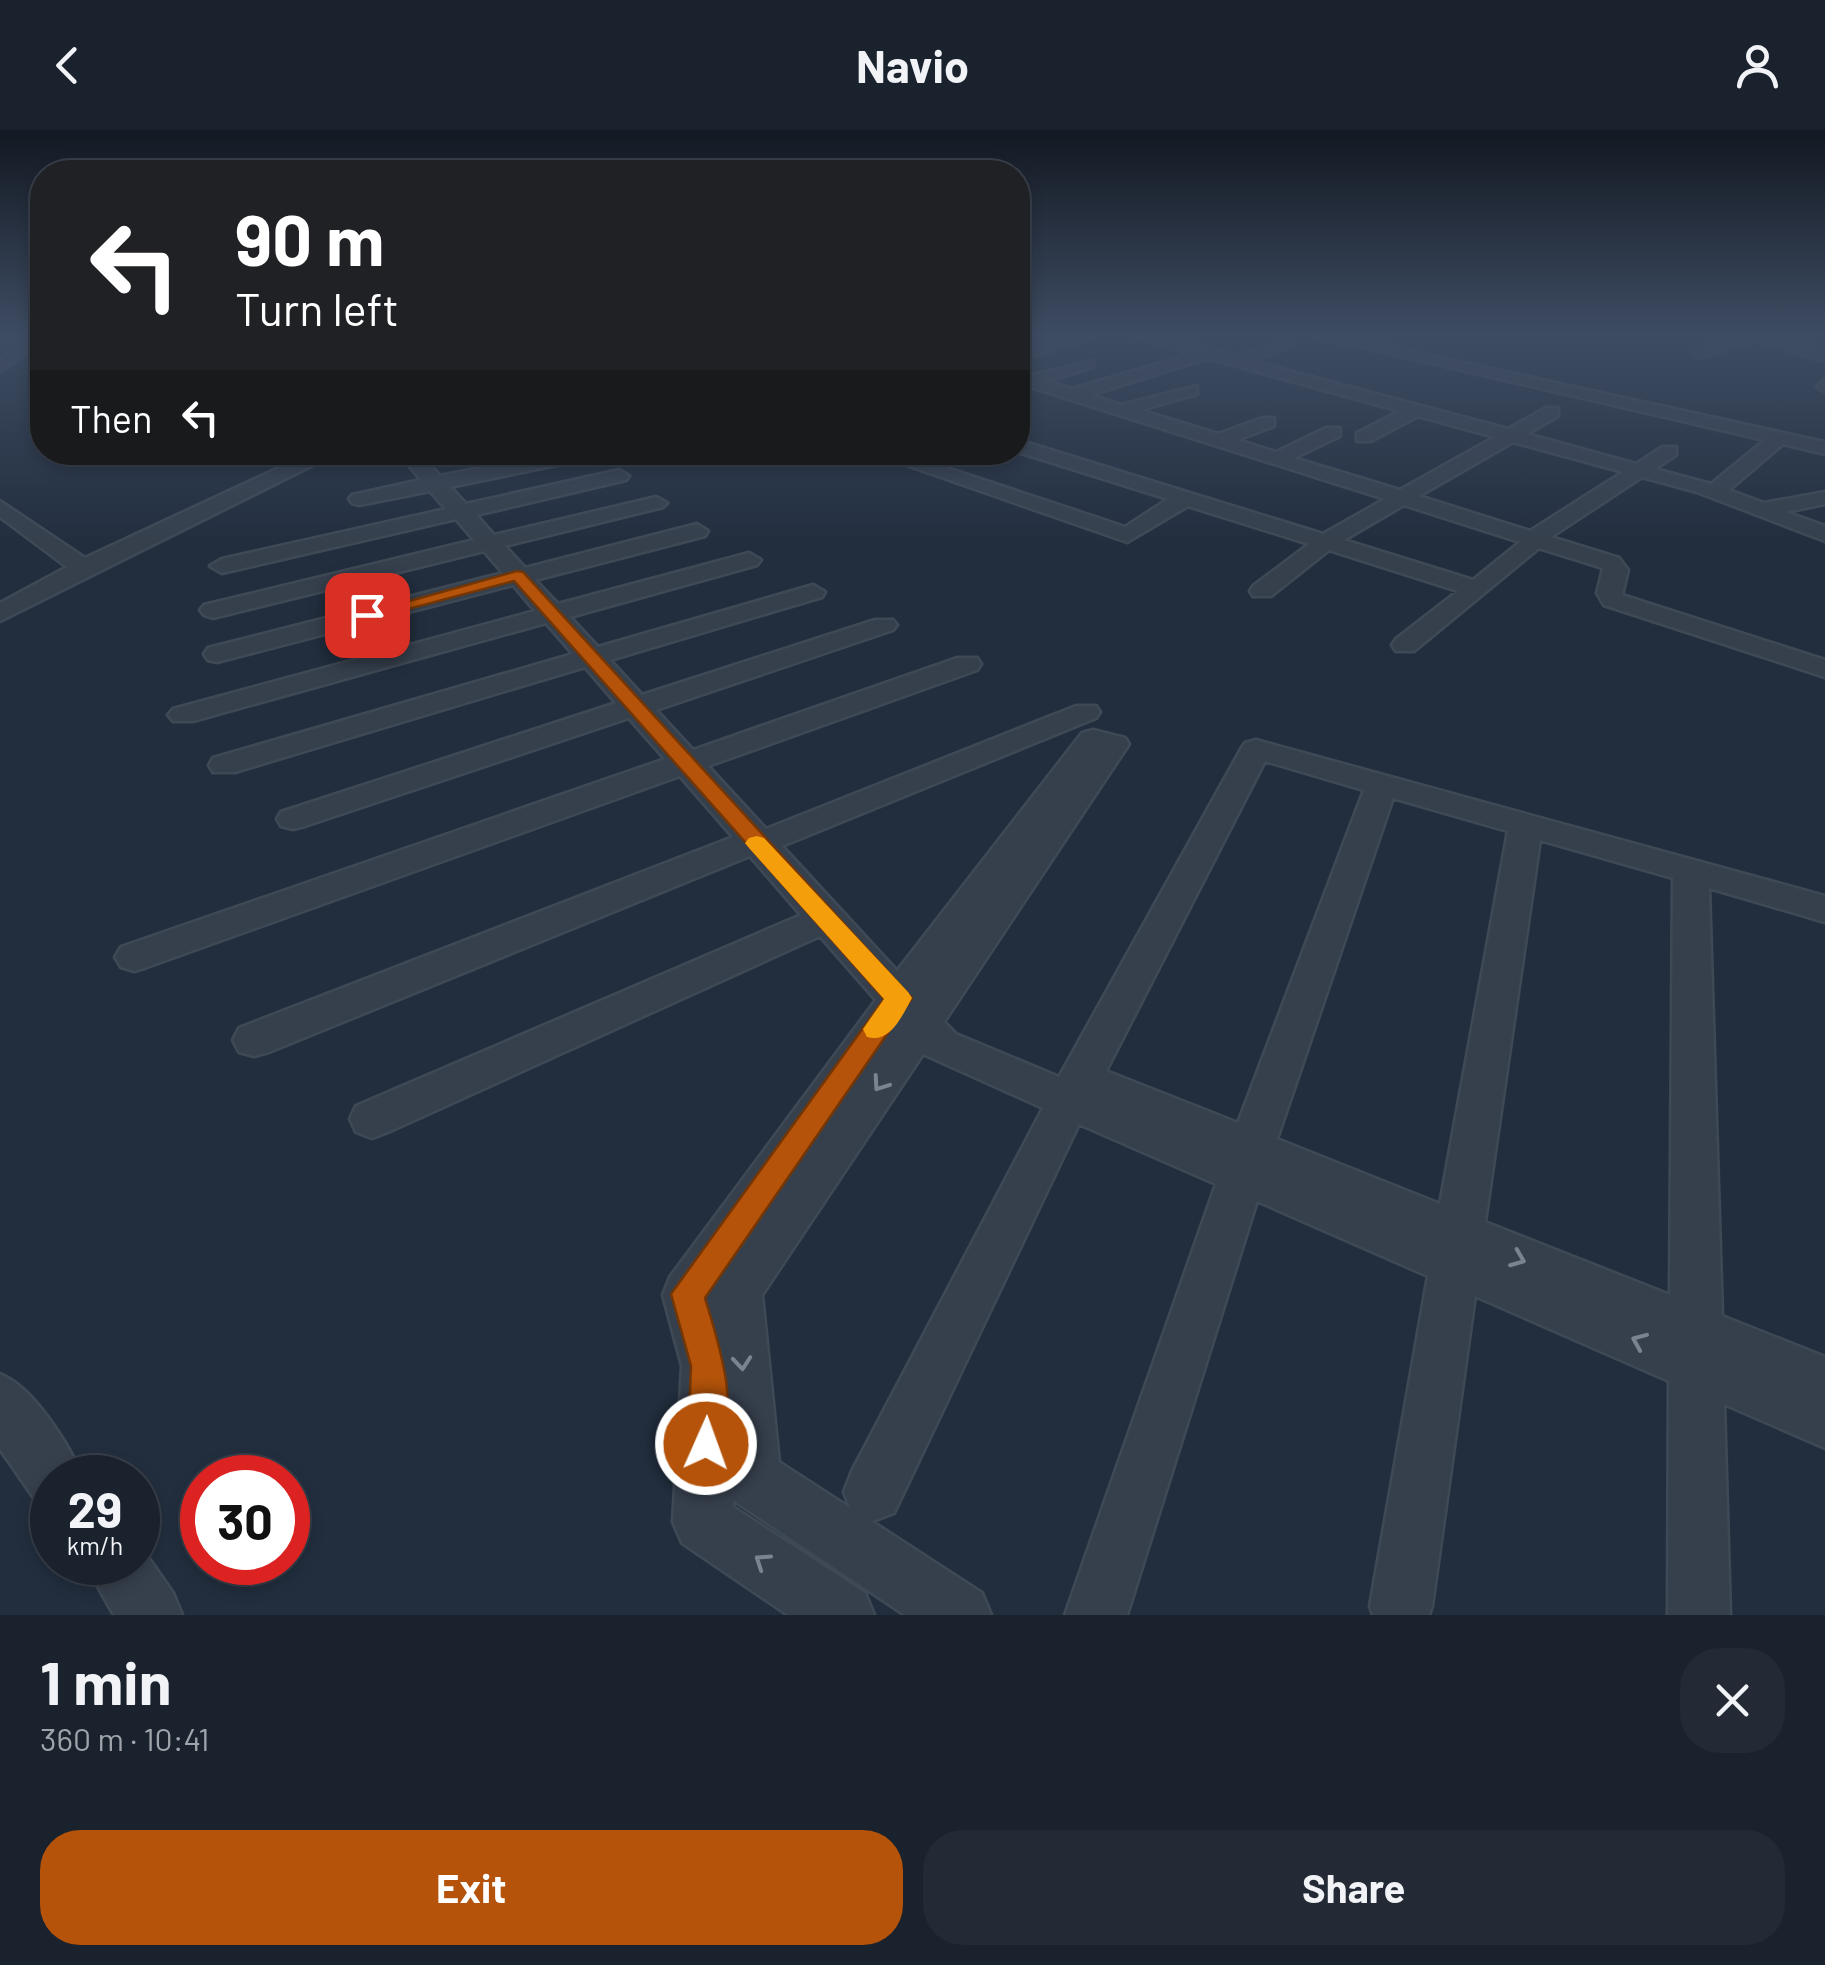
<!DOCTYPE html>
<html lang="en">
<head>
<meta charset="utf-8">
<style>
  :root { --surface:#1a222e; --page:#232a36; --text:#f1f3f6; --muted:#9fa4aa; --line:#383f4a; --accent:#b45309 }
  body { margin:0; font-family:Barlow,sans-serif; background:var(--page); color:var(--text); height:100vh; display:flex; flex-direction:column; font-size:38px; white-space:nowrap }
  * { box-sizing:border-box; margin:0 }
  p { font-size:32px; color:var(--muted) }
  .icon { flex:none; width:55px; height:55px; fill:none; stroke:currentColor; stroke-width:2; stroke-linecap:round; stroke-linejoin:round }
  .map { position:relative; height:1485px; overflow:hidden }
  .details { display:flex; flex-direction:column; background:var(--surface); flex:1 }
  .details>* { flex:none }
  .top-card { position:absolute; left:30px; top:30px; width:1000px; height:305px; border-radius:40px; box-shadow:0 5px 15px #0003,0 0 0 2px var(--line); background:#202124; color:#fff; overflow:hidden }
  .speed { position:absolute; left:30px; top:1325px; display:flex; gap:20px; font-size:50px; font-weight:700; text-align:center }
  .speed>* { display:grid; place-content:center; width:130px; height:130px; border-radius:50%; background:var(--surface); box-shadow:0 5px 15px #0003,0 0 0 2px var(--line); line-height:1 }
  .speed small { font-size:25px; font-weight:400 }
  .speed .limit { border:15px solid #d22; background:#fff; color:#111 }
  .pin { position:absolute; display:grid; place-items:center; width:85px; height:85px; color:#fff; margin:-42px; border-radius:20px; box-shadow:0 5px 15px #0006 }
  .me { position:absolute; width:110px; margin:-55px; rotate:2deg; stroke-linejoin:round; filter:drop-shadow(0 0 8px #0008) }
  .turn { display:flex; align-items:center; gap:35px; height:210px; padding:0 40px; font-size:45px }
  .turn .icon { width:130px; height:130px; stroke-width:2.5 }
  .turn b { display:block; font-size:70px; line-height:85px }
  .then { display:flex; align-items:center; height:95px; padding:0 40px; background:#0003; gap:20px; font-size:38px }
  .round { display:grid; place-items:center; flex:none; width:105px; height:105px; border-radius:40px; background:var(--page) }
  .summary { display:flex; align-items:center; justify-content:space-between; height:170px; padding:0 40px }
  h1 { font-size:60px; font-weight:700; line-height:75px }
  .primary-button { display:flex; gap:20px; margin-top:auto; padding:20px 40px }
  .primary-button a { flex:1; height:115px; border-radius:40px; background:var(--accent); color:#fff; font-size:40px; font-weight:700; line-height:115px; text-align:center }
  .primary-button a+a { background:var(--page); color:var(--text) }
  header { display:flex; justify-content:space-between; align-items:center; height:130px; padding:0 40px; background:var(--surface); font-size:45px; font-weight:700 }
  .map>svg:first-child { display:block }
</style>
</head>
<body>
<header><svg class="icon" aria-label="back" viewBox="0 0 24 24"><path d="M15 5l-7 7 7 7"/></svg>Navio<svg class="icon" aria-label="person" viewBox="0 0 24 24"><circle cx="12" cy="8" r="4"/><path d="M4 21q1-7 8-7t8 7"/></svg></header>
<div class="map">
<svg width="1825" height="1485" viewBox="0 0 1825 1485">
  <rect width="100%" height="100%" fill="#222e3e"/>
  <g fill="none" stroke-linecap="round" stroke-linejoin="round">
    <g stroke="#3f4956" stroke-width="5">
      <g id="minor">
        <path d="M 0,205 L 8,205 L 26,224 L 0,242 L 0,230 L 9,223 L 0,214 Z"/>
        <path d="M 1076,205 L 1099,205 L 1018,231 L 1018,221 Z"/>
        <path d="M 1132,205 L 1156,205 L 1235,226 L 1288,211 L 1288,217 L 1252,231 L 1508,299 L 1546,278 L 1558,278 L 1558,286 L 1527,304 L 1636,334 L 1662,317 L 1676,317 L 1676,325 L 1655,339 L 1711,354 L 1765,310 L 1310,205 L 1337,205 L 1825,312 L 1825,324 L 1783,314 L 1729,360 L 1764,373 L 1825,362 L 1825,374 L 1786,382 L 1825,396 L 1825,411 L 1697,362 L 1642,347 L 1551,407 L 1619,428 L 1628,440 L 1622,465 L 1825,530 L 1825,547 L 1604,475 L 1597,463 L 1603,438 L 1539,418 L 1414,521 L 1396,521 L 1392,515 L 1396,509 L 1458,461 L 1329,420 L 1271,466 L 1253,466 L 1250,461 L 1253,456 L 1309,414 L 1188,376 L 1127,412 L 869,322 L 899,322 L 1125,397 L 1168,369 L 1018,322 L 1018,310 L 1323,404 L 1385,369 L 1018,253 L 1018,243 L 1029,246 L 1094,231 L 1094,237 L 1046,251 L 1072,259 L 1191,224 ZM 1208,228 L 1400,281 L 1357,303 L 1357,311 L 1371,311 L 1418,286 L 1495,307 L 1400,360 L 1294,328 L 1340,306 L 1340,298 L 1326,298 L 1276,322 L 1237,310 L 1274,296 L 1274,288 L 1262,288 L 1218,304 L 1140,280 L 1197,264 L 1197,256 L 1121,275 L 1090,265 ZM 1513,312 L 1623,342 L 1530,401 L 1419,366 ZM 1404,375 L 1520,412 L 1473,450 L 1344,410 Z"/>
        <path d="M 1740,205 L 1770,205 L 1825,221 L 1825,231 L 1755,210 L 1701,228 L 1693,223 Z"/>
        <path d="M 1825,249 L 1825,262 L 1817,257 Z"/>
        <path d="M 313,322 L 339,322 L 0,491 L 0,473 L 67,437 L 0,387 L 0,371 L 85,428 Z"/>
        <path d="M 398,322 L 418,322 L 440,346 L 560,322 L 586,325 L 576,331 L 450,357 L 466,374 L 619,340 L 629,346 L 626,350 L 476,385 L 494,405 L 656,367 L 667,373 L 663,377 L 505,416 L 525,438 L 697,394 L 708,401 L 705,406 L 535,450 L 558,474 L 749,423 L 761,430 L 757,435 L 570,487 L 598,517 L 813,455 L 825,462 L 822,467 L 610,530 L 642,565 L 875,490 L 893,490 L 897,495 L 893,500 L 656,580 L 693,620 L 957,528 L 977,528 L 981,534 L 977,540 L 708,636 L 766,699 L 1076,576 L 1096,576 L 1100,582 L 1096,588 L 782,716 L 897,841 L 1082,603 L 1093,600 L 1125,608 L 1129,614 L 944,892 L 956,904 L 1059,947 L 1241,619 L 1245,613 L 1256,610 L 1825,766 L 1825,792 L 1709,758 L 1722,1186 L 1825,1227 L 1825,1318 L 1724,1274 L 1730,1485 L 1668,1485 L 1669,1251 L 1475,1166 L 1432,1476 L 1429,1485 L 1373,1485 L 1370,1476 L 1428,1146 L 1257,1071 L 1127,1485 L 1065,1485 L 1216,1054 L 1079,994 L 894,1383 L 873,1391 L 868,1389 L 982,1463 L 991,1485 L 905,1485 L 733,1370 L 733,1377 L 865,1463 L 874,1485 L 788,1485 L 682,1413 L 673,1392 L 682,1236 L 663,1165 L 670,1147 L 876,870 L 820,806 L 388,1002 L 372,1008 L 356,1002 L 350,989 L 356,976 L 801,785 L 750,726 L 269,922 L 254,926 L 239,922 L 233,910 L 239,898 L 733,707 L 680,646 L 147,837 L 134,841 L 121,837 L 115,827 L 121,817 L 665,629 L 629,588 L 305,696 L 293,699 L 281,696 L 277,689 L 281,682 L 616,573 L 585,537 L 235,642 L 213,642 L 209,635 L 213,628 L 573,524 L 546,493 L 193,591 L 173,591 L 168,585 L 173,579 L 535,481 L 513,455 L 217,532 L 208,530 L 204,524 L 208,518 L 503,443 L 484,421 L 213,488 L 204,485 L 200,480 L 204,475 L 474,410 L 456,389 L 222,443 L 210,436 L 222,429 L 446,379 L 430,361 L 359,375 L 352,373 L 349,369 L 352,365 L 421,350 ZM 1265,631 L 1364,660 L 1238,993 L 1106,941 ZM 1393,668 L 1508,701 L 1440,1074 L 1277,1009 ZM 1540,710 L 1673,748 L 1670,1165 L 1485,1092 ZM 923,924 L 1043,978 L 852,1341 L 844,1362 L 850,1378 L 779,1332 L 762,1165 Z"/>
        <path d="M 0,1244 C 33,1257 69,1314 83,1348 L 52,1348 L 52,1376 L 34,1368 L 0,1319 Z"/>
        <path d="M 138,1413 L 173,1463 L 182,1485 L 114,1485 L 84,1432 L 138,1432 Z"/>
      </g>
    </g>
    <use href="#minor" fill="#36404d" fill-rule="evenodd"/>
  </g>
  <defs><path id="oneway-chevron" d="M-2-3.5L2.5 0L-2 3.5" fill="none" stroke-width="1.6" stroke-linecap="round" stroke-linejoin="round" transform="scale(2.5)"/></defs>
  <g stroke="#7a8491">
    <use href="#oneway-chevron" transform="translate(880 954) rotate(125)"/>
    <use href="#oneway-chevron" transform="translate(1518 1129) rotate(22)"/>
    <use href="#oneway-chevron" transform="translate(1639 1211) rotate(-157)"/>
    <use href="#oneway-chevron" transform="translate(742 1233) rotate(85)"/>
    <use href="#oneway-chevron" transform="translate(762 1431) rotate(-146)"/>
  </g>
  <linearGradient id="sky" x2="0" y2="1"><stop stop-color="#131922"/><stop offset="0.5" stop-color="#3e4c63"/><stop offset="1" stop-color="#3e4c63" stop-opacity="0"/></linearGradient>
  <rect width="1825" height="413" fill="url(#sky)"/>
  <path fill="#b45309" stroke="#753606" stroke-width="2.5" d="M 517,441 L 523,442 L 912,868 L 705,1168 C 720,1217 740,1277 719,1327 L 706,1333 L 693,1327 L 688,1314 L 691,1236 L 671,1164 L 884,869 L 514,451 L 367,490 L 359,485 Z"/>
  <path fill="#f59e0b" d="M 757,706 L 764,708 L 908,862 L 912,868 C 902,886 890,914 867,907 L 863,899 L 884,869 L 749,718 L 745,713 L 749,708 Z"/>
</svg>
<div class="speed"><div>29<small>km/h</small></div><div class="limit">30</div></div>
<div class="pin" style="left:367px;top:485px;background:#d93025"><svg class="icon" aria-label="arrive" viewBox="0 0 24 24"><path d="M6 21V4h12l-3 4 3 4H6"/></svg></div>
<svg class="me" style="left:706px;top:1314px" viewBox="-20 -20 40 40"><circle r="17" fill="#b45309" stroke="#fff" stroke-width="3"/><path d="M0-11L8 9 0 5-8 9z" fill="#fff"/></svg>
<div class="top-card">
<div class="turn"><svg class="icon" aria-label="left" viewBox="0 0 24 24"><path d="M17 20v-9H6M10 6l-5 5 5 5"/></svg><div><b>90 m</b>Turn left</div></div>
<div class="then">Then<svg class="icon" aria-label="left" viewBox="0 0 24 24"><path d="M17 20v-9H6M10 6l-5 5 5 5"/></svg></div>
</div>
</div>
<section class="details">
<div class="summary"><div><h1>1 min</h1><p>360 m · 10:41</p></div><a class="round"><svg class="icon" aria-label="close" viewBox="0 0 24 24"><path d="M6 6l12 12M18 6L6 18"/></svg></a></div>
<div class="primary-button"><a>Exit</a><a>Share</a></div>
</section>
</body>
</html>
